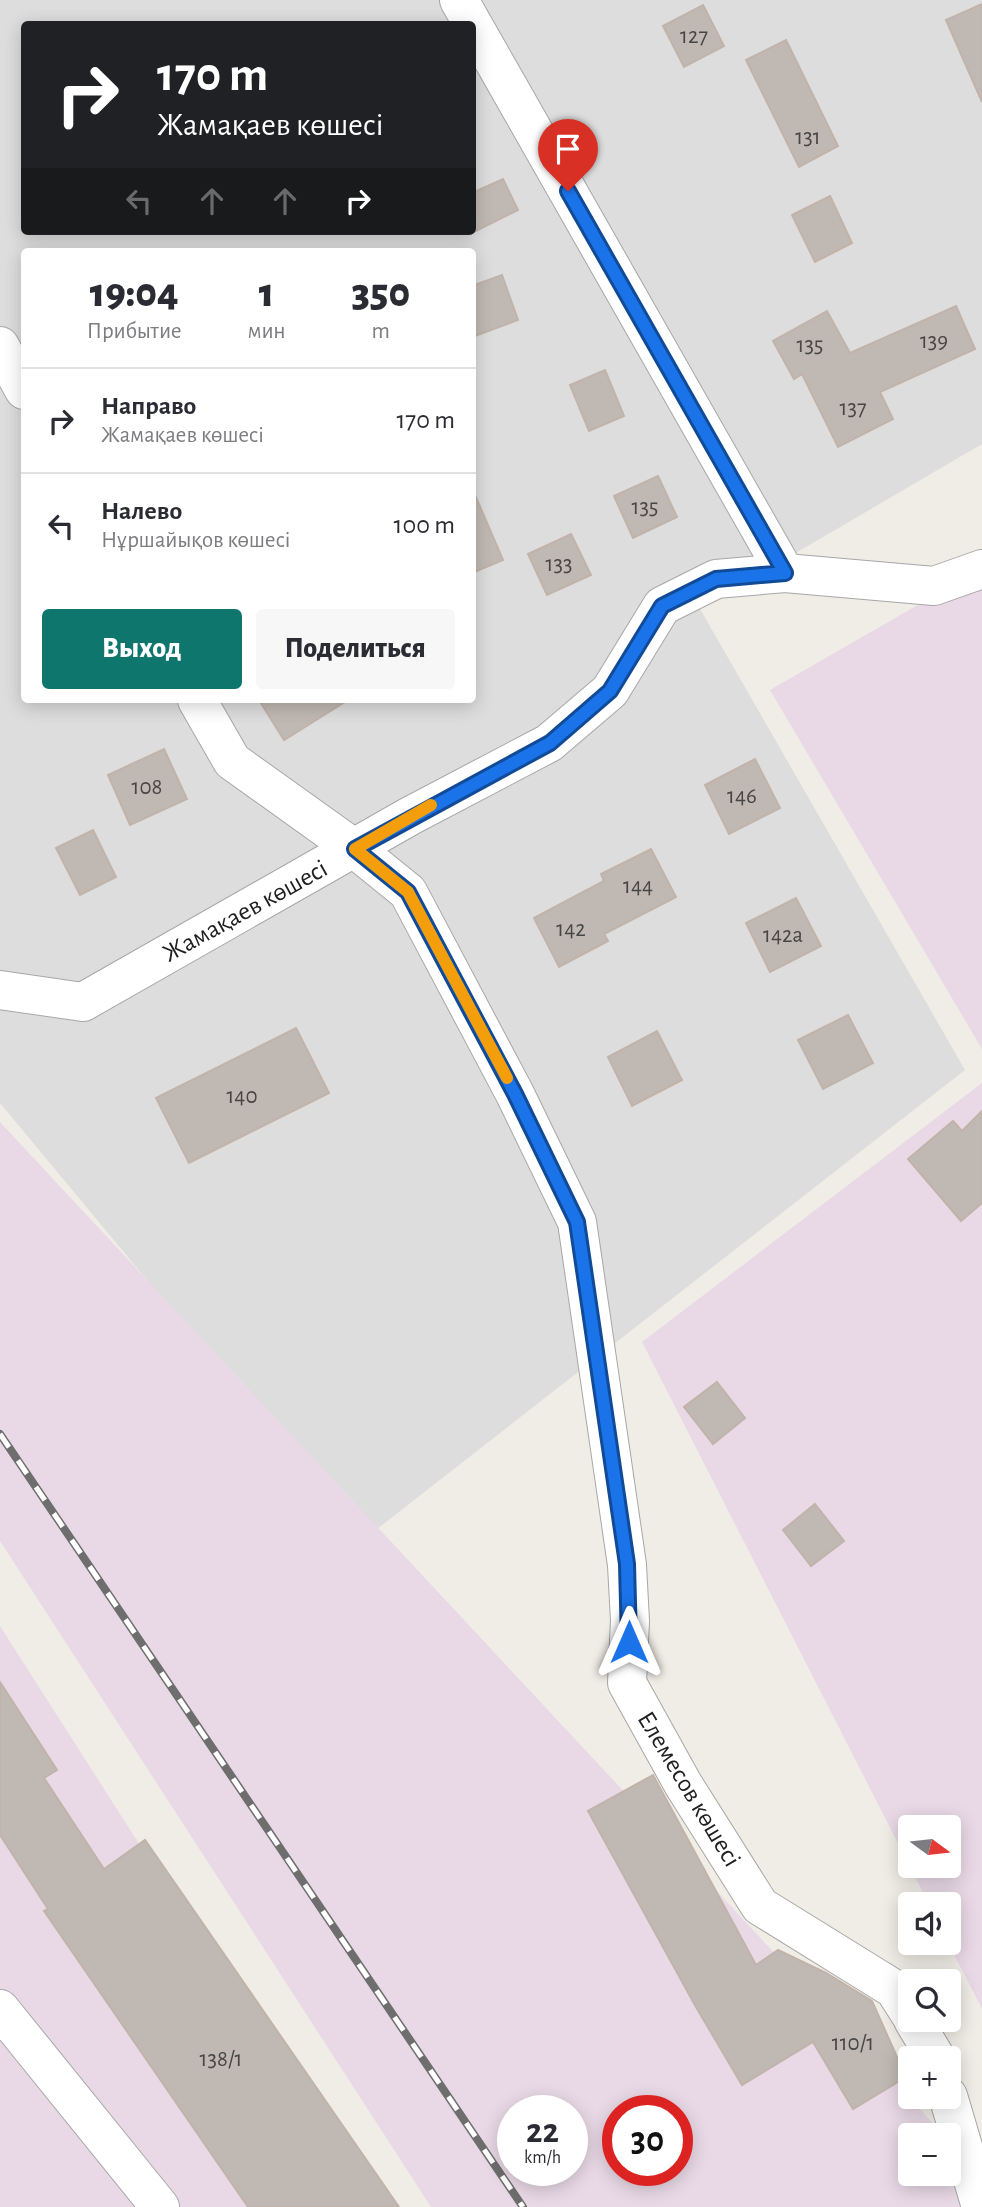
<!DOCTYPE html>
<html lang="ru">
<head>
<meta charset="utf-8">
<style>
  :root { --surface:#fff; --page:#f7f7f7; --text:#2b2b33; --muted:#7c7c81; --line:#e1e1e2; --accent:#0f766e }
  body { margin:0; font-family:"Alegreya Sans",sans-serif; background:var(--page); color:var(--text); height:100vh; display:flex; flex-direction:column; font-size:26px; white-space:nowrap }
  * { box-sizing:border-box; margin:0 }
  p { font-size:23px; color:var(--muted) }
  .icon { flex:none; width:38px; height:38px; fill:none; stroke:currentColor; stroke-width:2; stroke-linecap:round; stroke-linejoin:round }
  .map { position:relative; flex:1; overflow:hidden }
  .side { position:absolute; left:21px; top:248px; width:455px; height:455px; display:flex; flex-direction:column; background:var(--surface); border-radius:7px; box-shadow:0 4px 18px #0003 }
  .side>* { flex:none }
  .guide { position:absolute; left:21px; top:21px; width:455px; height:214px; border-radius:7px; box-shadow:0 4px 18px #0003; background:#202124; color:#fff; overflow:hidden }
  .needle { width:46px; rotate:105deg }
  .tools { position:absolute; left:898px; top:1815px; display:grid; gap:14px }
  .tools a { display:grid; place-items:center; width:63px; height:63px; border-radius:7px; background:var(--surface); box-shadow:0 4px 18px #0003; font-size:35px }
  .speed { position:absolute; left:497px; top:2095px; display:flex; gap:14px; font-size:35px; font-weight:700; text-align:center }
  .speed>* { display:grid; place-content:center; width:91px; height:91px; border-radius:50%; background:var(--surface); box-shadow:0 4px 18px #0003; line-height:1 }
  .speed small { font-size:18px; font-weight:400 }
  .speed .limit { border:10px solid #d22; background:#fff; color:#111 }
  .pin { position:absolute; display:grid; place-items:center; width:60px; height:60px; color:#fff; margin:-72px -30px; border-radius:50% 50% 50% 0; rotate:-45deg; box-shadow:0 0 7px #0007 }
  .pin .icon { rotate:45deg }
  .me { position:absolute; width:77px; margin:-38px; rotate:0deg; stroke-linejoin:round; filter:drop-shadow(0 0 5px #0008) }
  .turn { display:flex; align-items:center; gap:24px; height:147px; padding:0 21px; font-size:32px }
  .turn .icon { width:91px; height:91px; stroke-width:2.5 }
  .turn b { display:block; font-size:49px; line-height:60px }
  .lanes { display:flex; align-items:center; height:66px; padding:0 21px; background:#0003; justify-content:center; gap:35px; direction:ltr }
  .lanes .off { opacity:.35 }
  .eta { display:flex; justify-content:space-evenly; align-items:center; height:119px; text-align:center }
  .eta b { font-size:42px; font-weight:800; line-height:49px }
  .action { display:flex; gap:14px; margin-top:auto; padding:14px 21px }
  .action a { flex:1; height:80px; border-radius:7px; background:var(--accent); color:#fff; font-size:28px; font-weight:800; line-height:80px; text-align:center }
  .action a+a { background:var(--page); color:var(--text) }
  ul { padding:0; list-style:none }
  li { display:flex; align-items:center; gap:21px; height:105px; padding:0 21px; border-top:2px solid var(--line) }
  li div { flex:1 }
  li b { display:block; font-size:26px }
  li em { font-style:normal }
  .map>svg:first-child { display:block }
</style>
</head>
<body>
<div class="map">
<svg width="982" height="2207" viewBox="0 0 982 2207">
  <rect width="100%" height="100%" fill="#f0ede6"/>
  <path fill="#dedddd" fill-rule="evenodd" d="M 0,0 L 982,0 L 982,444 L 700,609 L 965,1070 L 363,1540 L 0,1103 ZM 24,24 L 472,24 L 472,231 L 24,231 ZM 24,252 L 472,252 L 472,700 L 24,700 Z"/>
  <g fill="#e9d9e6" fill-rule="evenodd">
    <path d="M 982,568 L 982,1049 L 770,690 Z"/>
    <path d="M 982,1083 L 982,2009 L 948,1943 L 948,1904 L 929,1904 L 642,1342 ZM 910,1827 L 948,1827 L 948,1866 L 910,1866 Z"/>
    <path d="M 0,1122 L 944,2135 L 910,2135 L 910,2174 L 948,2174 L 949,2140 L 982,2207 L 431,2207 L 0,1541 ZM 513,2110 L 572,2110 L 572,2170 L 513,2170 ZM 618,2110 L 677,2110 L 677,2170 L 618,2170 Z"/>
    <path d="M 0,1626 L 371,2207 L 0,2207 Z"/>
  </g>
  <g fill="#c0b9b3" stroke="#c1b3a9" stroke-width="2">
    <path d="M 982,4 L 982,102 L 946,20 Z"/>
    <path d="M 703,5 L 724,46 L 684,67 L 663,26 Z"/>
    <path d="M 786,40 L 838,146 L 799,167 L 746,60 Z"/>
    <path d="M 503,179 L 518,210 L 472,233 L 472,193 Z"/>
    <path d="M 830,196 L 852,243 L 815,262 L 792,215 Z"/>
    <path d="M 502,275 L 518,320 L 472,337 L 472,286 Z"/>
    <path d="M 956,306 L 975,349 L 880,392 L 893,419 L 838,447 L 802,374 L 794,379 L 773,341 L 827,311 L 850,353 Z"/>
    <path d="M 605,370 L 624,416 L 589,431 L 570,385 Z"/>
    <path d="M 658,476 L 677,517 L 633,538 L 614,496 Z"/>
    <path d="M 472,488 L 503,560 L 472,573 Z"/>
    <path d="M 571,534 L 591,575 L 547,595 L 528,554 Z"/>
    <path d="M 259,700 L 348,700 L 284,740 Z"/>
    <path d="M 164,749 L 187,799 L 130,825 L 108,775 Z"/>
    <path d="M 755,759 L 780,808 L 729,834 L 705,785 Z"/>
    <path d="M 93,830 L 116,877 L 80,895 L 56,848 Z"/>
    <path d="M 651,849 L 676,897 L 604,934 L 608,941 L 559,967 L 534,918 L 604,881 L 601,874 Z"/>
    <path d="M 796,898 L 821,946 L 770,972 L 746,923 Z"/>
    <path d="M 848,1015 L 873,1063 L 823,1089 L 798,1040 Z"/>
    <path d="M 296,1028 L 329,1093 L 189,1163 L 156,1098 Z"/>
    <path d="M 657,1031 L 682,1080 L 632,1106 L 608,1057 Z"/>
    <path d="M 982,1111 L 982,1203 L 961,1221 L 908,1159 L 953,1121 L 962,1131 Z"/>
    <path d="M 717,1382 L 745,1418 L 713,1444 L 684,1407 Z"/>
    <path d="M 815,1504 L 844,1541 L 811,1566 L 783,1530 Z"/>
    <path d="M 0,1682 L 57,1770 L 44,1778 L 104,1869 L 145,1840 L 399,2207 L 248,2207 L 44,1911 L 48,1909 L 0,1835 Z"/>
    <path d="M 653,1775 L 756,1965 L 778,1950 L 826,1973 L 872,2001 L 906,2077 L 853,2109 L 813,2042 L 742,2085 L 696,2007 L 588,1811 Z"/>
  </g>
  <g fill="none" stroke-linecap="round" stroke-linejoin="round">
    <g stroke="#a7a7a7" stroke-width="40">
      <g id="minor">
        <path d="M 459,0 L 785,573"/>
        <path d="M 0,346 L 24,390"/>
        <path d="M 197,700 L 232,761 L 355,849 L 408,892 L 515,1094 L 577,1222 L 627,1565 L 630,1621 L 627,1683 L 683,1784 L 760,1906 L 894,1989 L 910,2014"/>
        <path d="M 0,990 L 83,1002 L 410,816 L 549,743 L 610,691 L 662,606 L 716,579 L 785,573 L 934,586 L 982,569"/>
        <path d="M 0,2009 L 160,2207"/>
        <path d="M 913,2020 L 936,2058"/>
        <path d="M 948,2096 L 981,2207"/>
      </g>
    </g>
    <use href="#minor" stroke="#fff" stroke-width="38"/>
    <g stroke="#6e6e6e" stroke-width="8">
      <path id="rail" d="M 0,1434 L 523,2207"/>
    </g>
    <use href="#rail" stroke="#fff" stroke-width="5" stroke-dasharray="16" stroke-linecap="butt"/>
  </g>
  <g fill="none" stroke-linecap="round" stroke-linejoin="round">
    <g stroke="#114b97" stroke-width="18">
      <path id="route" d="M 568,191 L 785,573 L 716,579 L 662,606 L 610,691 L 550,743 L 355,849 L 408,892 L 515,1094 L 577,1222 L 627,1564 L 629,1642"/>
    </g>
    <use href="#route" stroke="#1a73e8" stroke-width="12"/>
    <path stroke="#f59e0b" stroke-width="12" d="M 431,805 L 355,849 L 408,892 L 507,1078"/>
  </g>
  <g text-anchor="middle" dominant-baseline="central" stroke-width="6" stroke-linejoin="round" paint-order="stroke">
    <g font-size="23" fill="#484645">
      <text x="694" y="36">127</text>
      <text x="808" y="137">131</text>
      <text x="934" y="341">139</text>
      <text x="810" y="345">135</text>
      <text x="853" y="408">137</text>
      <text x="645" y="507">135</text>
      <text x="559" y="564">133</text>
      <text x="147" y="787">108</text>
      <text x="742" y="796">146</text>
      <text x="638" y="886">144</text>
      <text x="571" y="929">142</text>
      <text x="783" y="935">142а</text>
      <text x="242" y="1096">140</text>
      <text x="853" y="2043">110/1</text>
      <text x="221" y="2059">138/1</text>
    </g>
    <g font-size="26" fill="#202020" stroke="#fff">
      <text transform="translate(245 911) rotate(-29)">Жамақаев көшесі</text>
      <text transform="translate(689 1789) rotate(59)">Елемесов көшесі</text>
    </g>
  </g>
</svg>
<div class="tools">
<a><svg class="needle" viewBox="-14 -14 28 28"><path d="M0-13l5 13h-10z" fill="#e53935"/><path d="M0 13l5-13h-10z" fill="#7c7c81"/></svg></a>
<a><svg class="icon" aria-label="sound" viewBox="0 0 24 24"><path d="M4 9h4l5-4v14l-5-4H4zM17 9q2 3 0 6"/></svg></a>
<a><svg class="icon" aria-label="search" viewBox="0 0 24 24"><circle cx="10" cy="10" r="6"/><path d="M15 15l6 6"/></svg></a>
<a>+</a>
<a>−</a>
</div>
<div class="speed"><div>22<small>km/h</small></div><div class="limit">30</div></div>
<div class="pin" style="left:568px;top:191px;background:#d93025"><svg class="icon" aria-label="arrive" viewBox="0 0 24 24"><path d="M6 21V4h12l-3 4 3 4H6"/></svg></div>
<svg class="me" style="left:629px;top:1642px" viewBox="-20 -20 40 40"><path d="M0-17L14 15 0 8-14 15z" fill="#1a73e8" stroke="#fff" stroke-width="4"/></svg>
<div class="guide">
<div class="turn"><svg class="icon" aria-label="right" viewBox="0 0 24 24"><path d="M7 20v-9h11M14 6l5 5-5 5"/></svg><div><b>170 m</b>Жамақаев көшесі</div></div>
<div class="lanes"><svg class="icon off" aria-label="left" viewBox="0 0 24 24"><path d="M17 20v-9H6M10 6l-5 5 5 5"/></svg><svg class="icon off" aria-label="ahead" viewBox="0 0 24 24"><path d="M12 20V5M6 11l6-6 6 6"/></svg><svg class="icon off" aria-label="ahead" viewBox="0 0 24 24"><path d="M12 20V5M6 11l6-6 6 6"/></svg><svg class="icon" aria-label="right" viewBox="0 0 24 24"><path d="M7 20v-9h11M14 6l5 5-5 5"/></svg></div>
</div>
<section class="side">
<div class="eta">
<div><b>19:04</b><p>Прибытие</p></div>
<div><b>1</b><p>мин</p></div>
<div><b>350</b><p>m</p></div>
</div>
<ul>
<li><svg class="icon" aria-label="right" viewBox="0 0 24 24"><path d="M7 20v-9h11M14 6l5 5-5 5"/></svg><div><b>Направо</b><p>Жамақаев көшесі</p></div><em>170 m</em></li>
<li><svg class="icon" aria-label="left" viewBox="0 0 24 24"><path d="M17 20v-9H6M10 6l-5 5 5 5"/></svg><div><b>Налево</b><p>Нұршайықов көшесі</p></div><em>100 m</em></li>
</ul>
<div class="action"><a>Выход</a><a>Поделиться</a></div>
</section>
</div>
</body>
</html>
